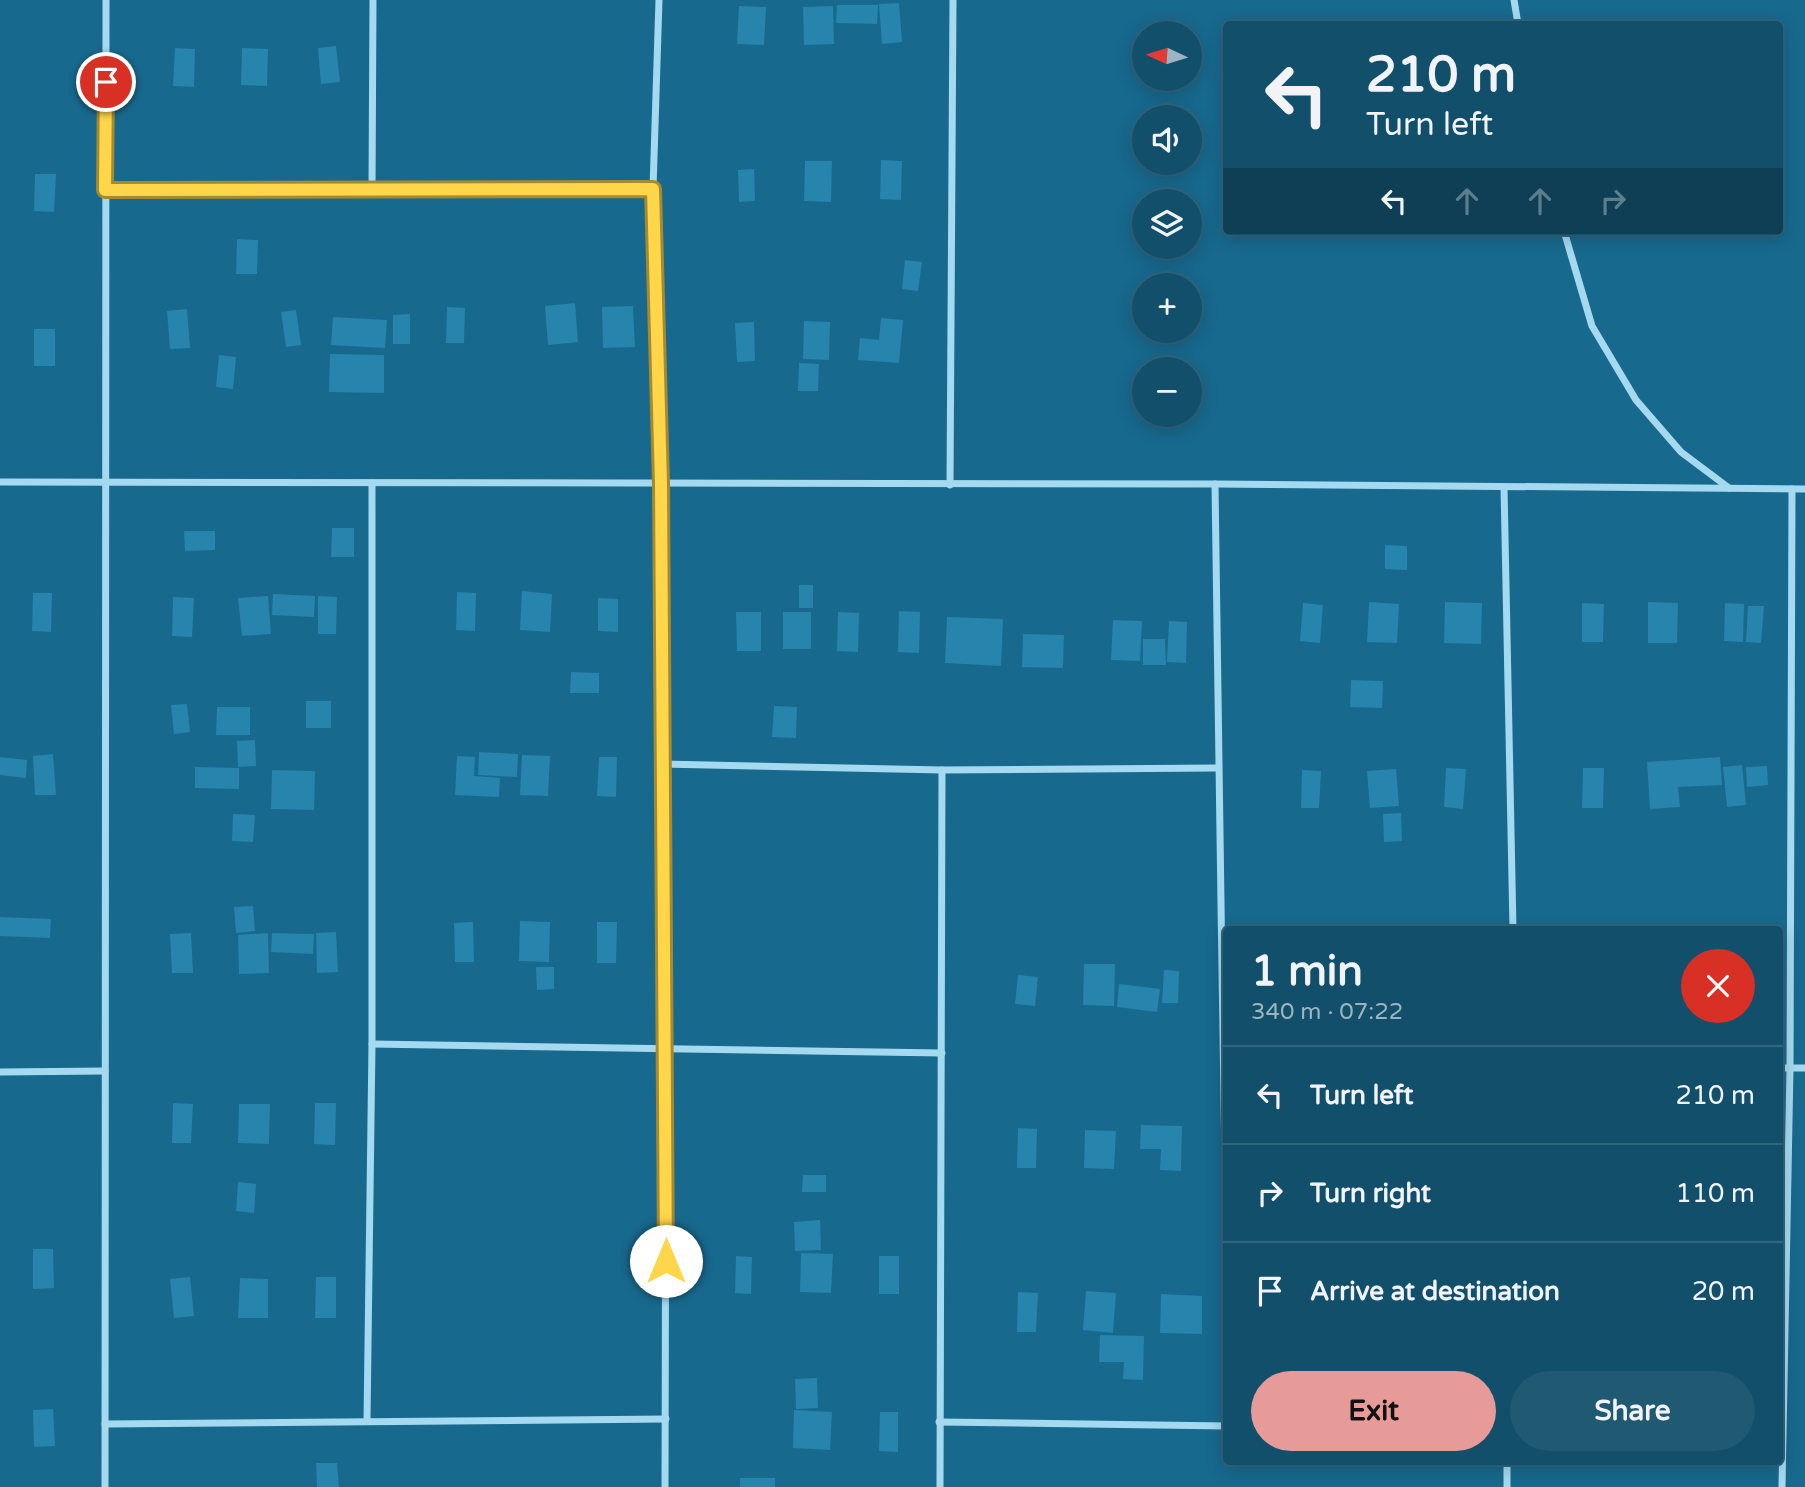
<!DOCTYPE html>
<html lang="en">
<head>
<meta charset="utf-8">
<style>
  :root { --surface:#124f6a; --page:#1f5972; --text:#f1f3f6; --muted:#9cb5c1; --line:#31667e; --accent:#e69b98 }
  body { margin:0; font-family:"Varela Round",sans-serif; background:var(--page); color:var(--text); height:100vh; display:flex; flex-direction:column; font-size:26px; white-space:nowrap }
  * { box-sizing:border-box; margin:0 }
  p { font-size:23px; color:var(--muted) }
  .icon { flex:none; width:38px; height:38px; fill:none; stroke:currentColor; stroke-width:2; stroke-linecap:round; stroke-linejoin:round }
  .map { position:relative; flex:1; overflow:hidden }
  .panel { position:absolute; left:1223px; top:926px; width:560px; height:539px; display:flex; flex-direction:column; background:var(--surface); border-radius:7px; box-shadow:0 4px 18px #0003,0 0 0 2px var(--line) }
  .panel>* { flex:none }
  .guide { position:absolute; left:1223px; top:21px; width:560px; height:214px; border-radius:7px; box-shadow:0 4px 18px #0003,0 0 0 2px var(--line); background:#124f6a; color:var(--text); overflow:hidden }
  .needle { width:46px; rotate:274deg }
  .controls { position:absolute; left:1132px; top:21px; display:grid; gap:14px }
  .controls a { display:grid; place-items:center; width:70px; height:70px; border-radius:50%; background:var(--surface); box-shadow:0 4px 18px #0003,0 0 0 2px var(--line); font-size:35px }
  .pin { position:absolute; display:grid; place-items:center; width:60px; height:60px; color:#fff; margin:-30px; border:4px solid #fff; border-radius:50%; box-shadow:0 2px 7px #0007 }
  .me { position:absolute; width:77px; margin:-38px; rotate:0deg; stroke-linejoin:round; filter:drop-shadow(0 0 5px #0008) }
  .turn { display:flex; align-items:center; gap:24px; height:147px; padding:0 28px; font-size:32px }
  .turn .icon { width:91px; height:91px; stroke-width:2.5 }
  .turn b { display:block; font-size:49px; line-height:60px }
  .lanes { display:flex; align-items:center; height:66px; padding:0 28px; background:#0003; justify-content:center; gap:35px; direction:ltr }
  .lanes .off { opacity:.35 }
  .round { display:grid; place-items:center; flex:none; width:74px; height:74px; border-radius:37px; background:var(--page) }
  .overview { display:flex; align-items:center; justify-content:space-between; height:119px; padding:0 28px }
  h1 { font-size:42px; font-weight:700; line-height:52px }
  .button { display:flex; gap:14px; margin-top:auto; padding:14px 28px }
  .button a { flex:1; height:80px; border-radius:42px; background:var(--accent); color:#111; font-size:28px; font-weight:700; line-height:80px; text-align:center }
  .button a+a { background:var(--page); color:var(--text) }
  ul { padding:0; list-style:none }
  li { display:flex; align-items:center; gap:21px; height:98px; padding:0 28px; border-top:2px solid var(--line) }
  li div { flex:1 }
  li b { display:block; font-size:26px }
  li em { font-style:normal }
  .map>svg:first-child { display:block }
</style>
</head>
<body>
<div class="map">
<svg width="1805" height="1487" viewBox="0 0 1805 1487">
  <rect width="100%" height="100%" fill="#18698e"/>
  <g fill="#2684ad">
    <path d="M 899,3 L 902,42 L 882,44 L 879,4 Z"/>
    <path d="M 837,5 L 878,5 L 877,24 L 836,23 Z"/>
    <path d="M 739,6 L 766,7 L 764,45 L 737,44 Z"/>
    <path d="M 833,6 L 834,44 L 804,45 L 803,7 Z"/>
    <path d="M 336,46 L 340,82 L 321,84 L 318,48 Z"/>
    <path d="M 175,48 L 195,49 L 194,87 L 173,86 Z"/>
    <path d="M 242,48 L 268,49 L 267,86 L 241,85 Z"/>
    <path d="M 881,160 L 902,161 L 901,200 L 880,199 Z"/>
    <path d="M 805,161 L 832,161 L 831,202 L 804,201 Z"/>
    <path d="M 754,169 L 755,201 L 739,202 L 738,170 Z"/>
    <path d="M 35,174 L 56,174 L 54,212 L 34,211 Z"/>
    <path d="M 237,239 L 258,240 L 257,274 L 236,274 Z"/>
    <path d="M 905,260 L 922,262 L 918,291 L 902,289 Z"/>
    <path d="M 575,303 L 578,342 L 548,345 L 545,306 Z"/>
    <path d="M 633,306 L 635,347 L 603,348 L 602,307 Z"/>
    <path d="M 447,307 L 465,308 L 464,343 L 446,343 Z"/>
    <path d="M 187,309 L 190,348 L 170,349 L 167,311 Z"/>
    <path d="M 296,310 L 301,345 L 286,347 L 281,312 Z"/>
    <path d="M 410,314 L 410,344 L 393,344 L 393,315 Z"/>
    <path d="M 333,317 L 387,320 L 385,348 L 331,345 Z"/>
    <path d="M 881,318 L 903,320 L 899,363 L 858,360 L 860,338 L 879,340 Z"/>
    <path d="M 804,321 L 830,322 L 829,360 L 803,359 Z"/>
    <path d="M 754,322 L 755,361 L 737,362 L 735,323 Z"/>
    <rect x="34" y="329" width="21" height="37"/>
    <path d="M 330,354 L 384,355 L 384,393 L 329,392 Z"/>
    <path d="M 219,355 L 236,357 L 233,389 L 216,387 Z"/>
    <path d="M 799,363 L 819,364 L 818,391 L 798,391 Z"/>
    <path d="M 332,528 L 354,528 L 354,557 L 331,557 Z"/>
    <path d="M 184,531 L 215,531 L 215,550 L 185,551 Z"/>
    <path d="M 1385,545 L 1407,546 L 1407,570 L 1385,569 Z"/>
    <rect x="799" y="585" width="14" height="23"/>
    <path d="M 522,591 L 552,594 L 550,632 L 520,630 Z"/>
    <path d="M 457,592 L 476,593 L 475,631 L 456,630 Z"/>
    <path d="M 33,593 L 52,593 L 51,632 L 32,631 Z"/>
    <path d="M 273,594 L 315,596 L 314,617 L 272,615 Z"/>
    <path d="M 268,596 L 271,634 L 242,636 L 238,598 Z"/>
    <path d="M 318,596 L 337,597 L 336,634 L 318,634 Z"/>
    <path d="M 173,597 L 194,598 L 192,637 L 172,636 Z"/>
    <path d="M 598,598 L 618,599 L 618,632 L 598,631 Z"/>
    <path d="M 1369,602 L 1399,604 L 1397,643 L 1367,642 Z"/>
    <path d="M 1445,602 L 1482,603 L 1481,644 L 1444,643 Z"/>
    <path d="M 1648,602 L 1678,603 L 1677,643 L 1648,643 Z"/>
    <path d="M 1303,603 L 1323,605 L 1320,643 L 1300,641 Z"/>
    <path d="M 1582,603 L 1604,604 L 1603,642 L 1582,642 Z"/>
    <path d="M 1725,603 L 1744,604 L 1743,642 L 1724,641 Z"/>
    <path d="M 1748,606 L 1764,606 L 1761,643 L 1746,642 Z"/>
    <path d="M 899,611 L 920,612 L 919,653 L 898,652 Z"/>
    <path d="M 736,612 L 761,612 L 761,651 L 737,651 Z"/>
    <rect x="783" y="612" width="28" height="37"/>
    <path d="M 838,612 L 859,613 L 858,652 L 837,651 Z"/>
    <path d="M 947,617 L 1003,619 L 1001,666 L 945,663 Z"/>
    <path d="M 1113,620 L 1142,621 L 1140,661 L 1111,660 Z"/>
    <path d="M 1169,621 L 1187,622 L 1186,663 L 1167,662 Z"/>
    <path d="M 1023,634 L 1064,635 L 1063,668 L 1022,667 Z"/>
    <path d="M 1143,639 L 1165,639 L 1166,665 L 1143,665 Z"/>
    <path d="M 571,672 L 599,673 L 599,693 L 570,693 Z"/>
    <path d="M 1351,680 L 1383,681 L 1382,708 L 1350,707 Z"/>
    <rect x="306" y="701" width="25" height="27"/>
    <path d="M 187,704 L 190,732 L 174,734 L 171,705 Z"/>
    <path d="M 774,706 L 797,707 L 796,738 L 772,737 Z"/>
    <path d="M 217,707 L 250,707 L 250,735 L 216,735 Z"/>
    <path d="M 255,740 L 256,766 L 238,767 L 237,741 Z"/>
    <path d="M 479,752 L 518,754 L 517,777 L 478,775 Z"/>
    <path d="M 53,754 L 56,795 L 35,795 L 33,756 Z"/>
    <path d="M 522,755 L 550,756 L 548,796 L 520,795 Z"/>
    <path d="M 457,756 L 475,757 L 474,776 L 500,778 L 499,797 L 455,795 Z"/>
    <path d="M 0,757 L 27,760 L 26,778 L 0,775 Z"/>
    <path d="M 599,757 L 617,757 L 616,797 L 597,796 Z"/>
    <path d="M 1720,757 L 1722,785 L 1678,787 L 1680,807 L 1650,809 L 1647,762 Z"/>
    <path d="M 1742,765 L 1746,805 L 1727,807 L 1723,767 Z"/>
    <path d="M 1767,766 L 1768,785 L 1747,787 L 1746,767 Z"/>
    <path d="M 195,767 L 239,768 L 239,789 L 195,788 Z"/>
    <path d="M 1446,768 L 1466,769 L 1463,809 L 1444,807 Z"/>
    <path d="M 1583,768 L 1604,768 L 1603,808 L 1582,808 Z"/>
    <path d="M 1396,769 L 1399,806 L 1370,808 L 1367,771 Z"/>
    <path d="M 272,770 L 315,771 L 314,810 L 271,809 Z"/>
    <path d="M 1302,770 L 1321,771 L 1319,808 L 1301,808 Z"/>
    <path d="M 1401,813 L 1402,841 L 1384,842 L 1383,814 Z"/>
    <path d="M 233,814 L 255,815 L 253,842 L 232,841 Z"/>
    <path d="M 253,906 L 255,931 L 236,933 L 234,907 Z"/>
    <path d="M 0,917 L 51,919 L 50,938 L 0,936 Z"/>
    <path d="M 520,921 L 550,922 L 549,962 L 519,961 Z"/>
    <path d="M 473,922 L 474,962 L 455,962 L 454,923 Z"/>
    <path d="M 597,922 L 617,922 L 616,963 L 597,963 Z"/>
    <path d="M 336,932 L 338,972 L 317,973 L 316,933 Z"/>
    <path d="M 191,933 L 193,973 L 172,973 L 170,934 Z"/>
    <path d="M 268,933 L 269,973 L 239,974 L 238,935 Z"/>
    <path d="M 272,933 L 314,934 L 313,954 L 271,952 Z"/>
    <path d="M 1084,964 L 1115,964 L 1114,1006 L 1083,1005 Z"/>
    <path d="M 536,967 L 554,967 L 554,989 L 537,990 Z"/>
    <path d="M 1164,970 L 1179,971 L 1178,1003 L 1162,1003 Z"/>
    <path d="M 1018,975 L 1038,977 L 1035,1006 L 1015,1004 Z"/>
    <path d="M 1119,984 L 1160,989 L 1157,1012 L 1117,1007 Z"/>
    <path d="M 173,1103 L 193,1104 L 191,1143 L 172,1143 Z"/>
    <path d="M 315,1103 L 336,1103 L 335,1145 L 314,1144 Z"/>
    <path d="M 239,1104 L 270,1104 L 269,1144 L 238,1143 Z"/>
    <path d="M 1141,1125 L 1182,1126 L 1181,1171 L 1160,1170 L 1161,1149 L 1140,1149 Z"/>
    <path d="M 1018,1128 L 1037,1129 L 1036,1168 L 1017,1168 Z"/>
    <path d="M 1085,1130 L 1116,1131 L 1114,1169 L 1084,1168 Z"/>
    <path d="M 803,1175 L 826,1175 L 826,1192 L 802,1192 Z"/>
    <path d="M 238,1182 L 256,1184 L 254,1213 L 236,1211 Z"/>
    <path d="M 820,1220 L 821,1250 L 795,1251 L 794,1222 Z"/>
    <path d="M 33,1249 L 53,1249 L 54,1288 L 33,1289 Z"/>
    <path d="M 801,1253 L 833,1254 L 831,1293 L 800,1292 Z"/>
    <path d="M 736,1256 L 752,1257 L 751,1294 L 735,1293 Z"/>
    <rect x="879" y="1256" width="20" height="38"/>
    <path d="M 190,1277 L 194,1316 L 174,1318 L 170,1279 Z"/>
    <path d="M 316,1277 L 336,1277 L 336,1318 L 315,1318 Z"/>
    <path d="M 240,1278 L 268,1279 L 268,1318 L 238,1318 Z"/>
    <path d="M 1086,1291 L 1116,1293 L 1113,1333 L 1083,1330 Z"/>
    <path d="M 1018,1292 L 1038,1293 L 1036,1332 L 1017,1332 Z"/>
    <path d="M 1161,1294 L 1202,1296 L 1202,1334 L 1160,1333 Z"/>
    <path d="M 1100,1335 L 1144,1336 L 1143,1380 L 1123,1379 L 1124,1362 L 1099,1362 Z"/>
    <path d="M 817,1378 L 818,1408 L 796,1409 L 795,1379 Z"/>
    <path d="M 53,1409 L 55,1446 L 34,1447 L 33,1410 Z"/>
    <path d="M 794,1410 L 832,1412 L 830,1450 L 793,1448 Z"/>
    <path d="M 880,1412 L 898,1412 L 898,1452 L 879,1451 Z"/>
    <path d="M 316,1463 L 337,1463 L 339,1487 L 317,1487 Z"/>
    <rect x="740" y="1478" width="35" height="9"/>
  </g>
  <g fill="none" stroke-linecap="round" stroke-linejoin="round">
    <g stroke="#a4d9ef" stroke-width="7">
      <path d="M 659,0 L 653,189 L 661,484 L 666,1050 L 665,1487"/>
      <path d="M 1514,0 L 1518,24"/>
      <path d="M 105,190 L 653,189"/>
      <path d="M 372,190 L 373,0"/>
      <path d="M 1564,231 L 1592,326 L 1636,400 L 1681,452 L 1729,488"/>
      <path d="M 0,482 L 1215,484 L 1805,489"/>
      <path d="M 1215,484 C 1217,753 1224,1022 1227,1291"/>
      <path d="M 950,485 L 953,0"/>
      <path d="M 1504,487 L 1513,929"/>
      <path d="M 662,764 L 942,770 L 1217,768"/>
      <path d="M 372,1044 L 942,1053"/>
      <path d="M 1780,1068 L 1805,1068"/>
      <path d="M 0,1072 L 105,1071"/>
      <path d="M 367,1421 L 372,1044 L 372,483"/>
      <path d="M 939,1422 L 1227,1426"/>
      <path d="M 105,1424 L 666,1419"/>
      <path d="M 105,1487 L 106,0"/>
      <path d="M 940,1487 L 942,770"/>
      <path d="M 1507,1487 L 1507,1461"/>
      <path d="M 1782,1487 L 1790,1068 L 1792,489"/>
    </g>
  </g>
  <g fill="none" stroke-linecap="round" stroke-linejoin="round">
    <g stroke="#a68a30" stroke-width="18">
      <path id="route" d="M 106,82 L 105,190 L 653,189 L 661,484 L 666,1261"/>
    </g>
    <use href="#route" stroke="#ffd54a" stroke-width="12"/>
  </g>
</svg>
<div class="controls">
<a><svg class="needle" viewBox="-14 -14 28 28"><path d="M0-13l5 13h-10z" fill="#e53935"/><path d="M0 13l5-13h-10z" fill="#9cb5c1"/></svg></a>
<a><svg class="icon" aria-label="sound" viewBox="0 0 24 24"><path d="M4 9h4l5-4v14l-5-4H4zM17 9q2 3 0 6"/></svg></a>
<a><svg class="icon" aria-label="layers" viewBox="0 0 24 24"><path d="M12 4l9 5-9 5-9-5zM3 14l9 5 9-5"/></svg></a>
<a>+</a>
<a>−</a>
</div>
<div class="pin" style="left:106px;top:82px;background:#d93025"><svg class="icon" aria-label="arrive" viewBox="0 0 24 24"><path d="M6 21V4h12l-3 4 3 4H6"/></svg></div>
<svg class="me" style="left:666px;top:1261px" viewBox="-20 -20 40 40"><circle r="19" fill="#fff"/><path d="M0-13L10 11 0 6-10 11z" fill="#ffd54a"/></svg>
<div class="guide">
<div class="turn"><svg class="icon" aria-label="left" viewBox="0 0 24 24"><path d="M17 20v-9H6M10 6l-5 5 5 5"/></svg><div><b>210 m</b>Turn left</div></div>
<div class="lanes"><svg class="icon" aria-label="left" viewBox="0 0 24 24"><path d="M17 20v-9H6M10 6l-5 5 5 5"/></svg><svg class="icon off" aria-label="ahead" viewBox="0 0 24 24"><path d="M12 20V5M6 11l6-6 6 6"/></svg><svg class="icon off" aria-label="ahead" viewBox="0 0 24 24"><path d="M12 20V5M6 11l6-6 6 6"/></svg><svg class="icon off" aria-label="right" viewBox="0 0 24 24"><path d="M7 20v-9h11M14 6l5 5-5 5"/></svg></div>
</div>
<section class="panel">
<div class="overview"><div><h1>1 min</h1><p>340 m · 07:22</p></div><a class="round" style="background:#d93025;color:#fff"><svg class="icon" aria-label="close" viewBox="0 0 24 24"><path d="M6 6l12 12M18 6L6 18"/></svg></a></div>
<ul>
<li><svg class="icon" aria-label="left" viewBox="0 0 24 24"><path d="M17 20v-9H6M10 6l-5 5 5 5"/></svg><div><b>Turn left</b></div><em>210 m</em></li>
<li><svg class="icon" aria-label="right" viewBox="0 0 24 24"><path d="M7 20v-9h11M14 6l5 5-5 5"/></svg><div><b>Turn right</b></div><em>110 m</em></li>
<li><svg class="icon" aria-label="arrive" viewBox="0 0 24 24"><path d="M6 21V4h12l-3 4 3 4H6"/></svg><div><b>Arrive at destination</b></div><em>20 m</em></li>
</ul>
<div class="button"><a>Exit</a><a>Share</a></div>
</section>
</div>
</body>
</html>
